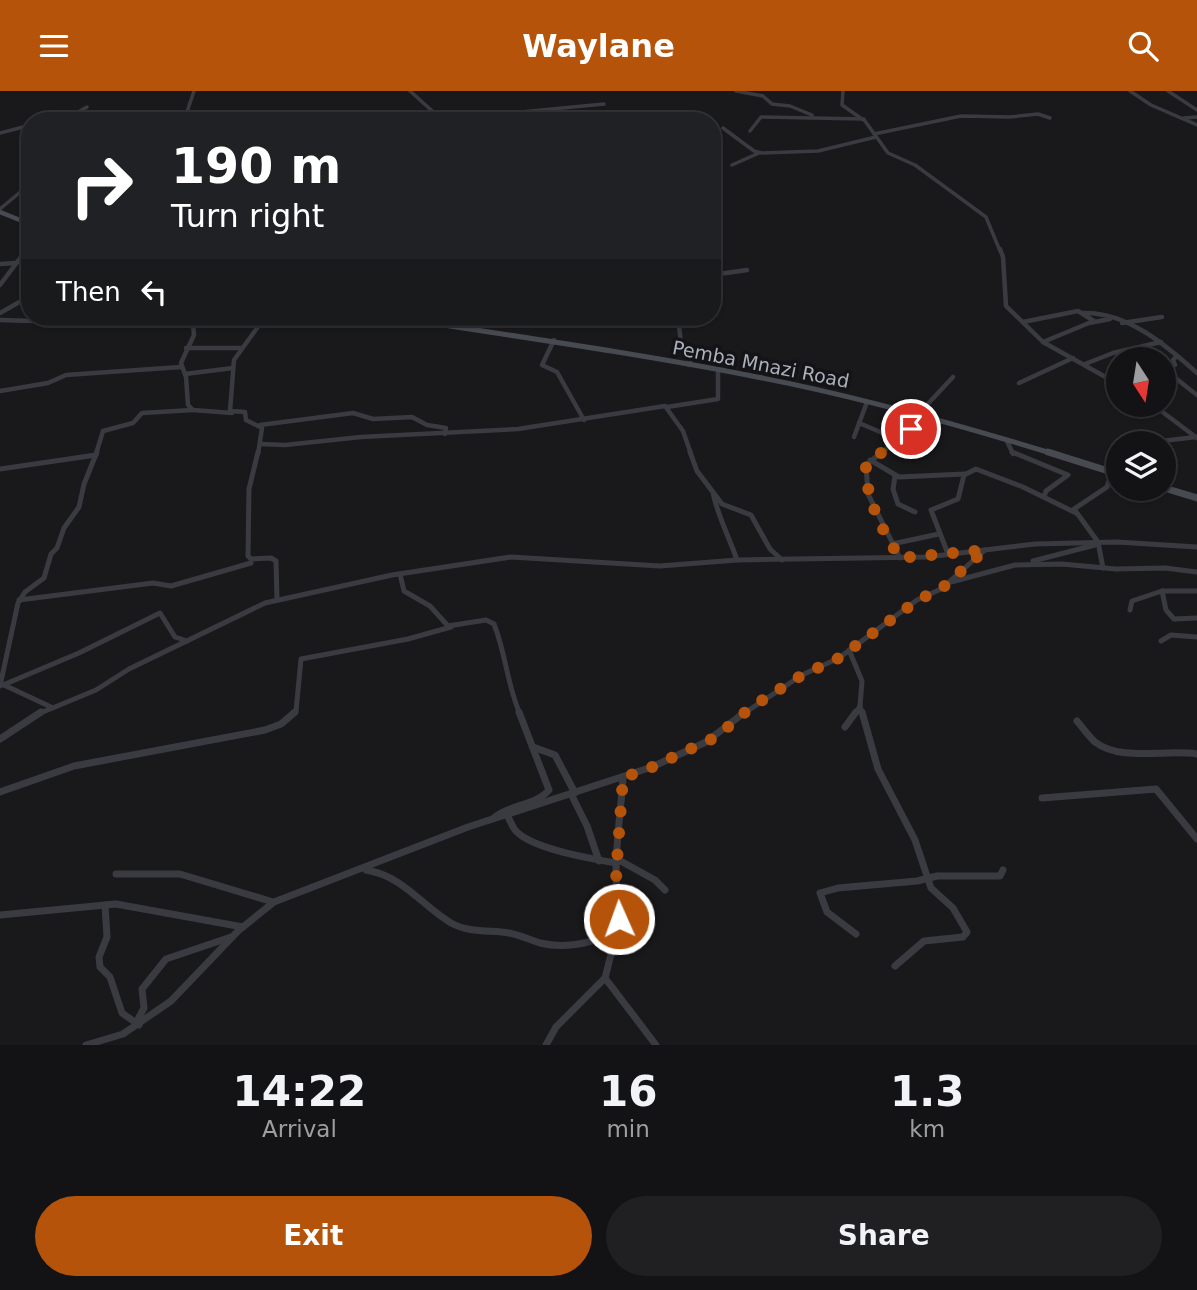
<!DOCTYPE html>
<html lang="en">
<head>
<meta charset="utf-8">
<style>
  :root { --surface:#131315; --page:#202022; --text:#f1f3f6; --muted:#9d9ea0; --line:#323234; --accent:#b45309 }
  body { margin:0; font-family:"DejaVu Sans",sans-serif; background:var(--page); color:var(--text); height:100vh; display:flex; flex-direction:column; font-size:26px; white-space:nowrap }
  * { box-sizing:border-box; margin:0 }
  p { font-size:23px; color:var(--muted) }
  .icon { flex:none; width:38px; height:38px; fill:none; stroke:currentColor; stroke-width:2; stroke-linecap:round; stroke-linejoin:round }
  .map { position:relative; height:954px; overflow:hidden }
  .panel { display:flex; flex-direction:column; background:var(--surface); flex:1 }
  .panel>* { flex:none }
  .top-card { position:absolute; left:21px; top:21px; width:700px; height:214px; border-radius:28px; box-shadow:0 2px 5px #0004,0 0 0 2px var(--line); background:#202124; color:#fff; overflow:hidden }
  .needle { width:46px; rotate:168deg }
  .controls { position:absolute; left:1106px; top:256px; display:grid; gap:14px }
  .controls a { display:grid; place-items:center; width:70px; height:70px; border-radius:50%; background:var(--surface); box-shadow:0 2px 5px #0004,0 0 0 2px var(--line); font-size:35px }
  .pin { position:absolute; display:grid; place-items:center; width:60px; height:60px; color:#fff; margin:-30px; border:4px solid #fff; border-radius:50%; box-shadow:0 2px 7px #0007 }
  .me { position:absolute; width:77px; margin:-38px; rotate:358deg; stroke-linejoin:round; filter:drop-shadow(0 0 5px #0008) }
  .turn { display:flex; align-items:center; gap:24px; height:147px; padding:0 35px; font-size:32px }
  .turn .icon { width:91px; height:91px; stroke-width:2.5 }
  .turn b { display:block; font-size:49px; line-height:60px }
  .then { display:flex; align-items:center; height:66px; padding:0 35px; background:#0003; gap:14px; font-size:26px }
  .eta { display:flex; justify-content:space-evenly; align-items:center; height:119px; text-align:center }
  .eta b { font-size:42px; font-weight:700; line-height:49px }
  .primary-button { display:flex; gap:14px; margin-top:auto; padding:14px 35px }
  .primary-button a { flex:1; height:80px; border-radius:42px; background:var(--accent); color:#fff; font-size:28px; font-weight:700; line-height:80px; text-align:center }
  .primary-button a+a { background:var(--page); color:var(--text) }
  header { display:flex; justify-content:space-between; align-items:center; height:91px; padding:0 35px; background:var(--accent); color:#fff; font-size:32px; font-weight:700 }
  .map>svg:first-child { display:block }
</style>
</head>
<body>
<header><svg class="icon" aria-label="menu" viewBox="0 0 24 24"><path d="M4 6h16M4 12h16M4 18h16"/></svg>Waylane<svg class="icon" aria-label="search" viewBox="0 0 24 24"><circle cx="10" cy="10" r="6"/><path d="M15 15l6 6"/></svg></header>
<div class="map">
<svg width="1197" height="954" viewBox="0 0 1197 954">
  <rect width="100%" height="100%" fill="#19191c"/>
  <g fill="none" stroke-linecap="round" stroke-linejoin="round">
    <g stroke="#3a3b41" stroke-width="3.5">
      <path d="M 410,0 L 440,27"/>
      <path d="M 736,0 L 763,5 L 772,13 L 790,15 L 812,24"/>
      <path d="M 843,0 L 842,14 L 865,30 L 888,62 L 915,74 L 986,126 L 1000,160"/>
      <path d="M 1130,0 L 1151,14 L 1197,34"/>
      <path d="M 1168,0 L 1197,19"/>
      <path d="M 1184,27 L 1197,26"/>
      <path d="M 62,30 L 87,16"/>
      <path d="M 184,30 L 194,0"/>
      <path d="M 425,30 L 440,27 L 453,30"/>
      <path d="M 455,30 L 479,25 L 604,13"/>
      <path d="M 612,30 L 615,30"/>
      <path d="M 27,35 L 21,52 L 23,59 L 30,60"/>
      <path d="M 723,37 L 754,60 L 762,62 L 818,60 L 876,46"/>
      <path d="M 750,40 L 761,26 L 864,28"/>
      <path d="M 0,42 L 27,35"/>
      <path d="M 874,43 L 961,25 L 1010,26 L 1038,23 L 1050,27"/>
      <path d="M 732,74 L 759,62"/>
      <path d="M 0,118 L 30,93"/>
      <path d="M 26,160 L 30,154"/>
    </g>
    <g stroke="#3a3b41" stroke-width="4.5">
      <path d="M 1000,158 L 1003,166 L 1006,215 L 1043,251 L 1118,293"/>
      <path d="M 18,170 L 30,171"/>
      <path d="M 0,173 L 16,172"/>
      <path d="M 712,184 L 747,179"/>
      <path d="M 0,194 L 27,158"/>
      <path d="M 0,222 L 30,205"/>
      <path d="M 1082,222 C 1126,220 1166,254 1197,282"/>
      <path d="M 678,226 L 682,261 L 690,270 L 689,274"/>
      <path d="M 0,229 L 33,230"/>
      <path d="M 1023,231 L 1078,220 L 1094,230"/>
      <path d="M 1122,232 L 1162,226"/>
      <path d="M 193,233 L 194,244 L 181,272 L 186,286 L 188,314 L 193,319 L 232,322"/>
      <path d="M 554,249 L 542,274 L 557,281 L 584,329"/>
      <path d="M 1043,251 L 1089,232 L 1110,228"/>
      <path d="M 186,257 L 241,257"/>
      <path d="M 1177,265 L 1173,269 L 1175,274 L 1164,278 L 1197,304"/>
      <path d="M 1085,273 L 1113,262 L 1161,251"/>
      <path d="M 185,283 L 233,277"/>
      <path d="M 1019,292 L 1073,267"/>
      <path d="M 0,300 L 48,292 L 66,284 L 181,276"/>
      <path d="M 1152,313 L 1197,347"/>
      <path d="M 667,316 L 718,308 L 718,279"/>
      <path d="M 859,332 L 899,349"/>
      <path d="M 260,334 L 353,322 L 373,328 L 412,326 L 427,334 L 446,337 L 445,343"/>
      <path d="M 854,346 L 867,311"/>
      <path d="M 1007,350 L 1013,363"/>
      <path d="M 1145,352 L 1196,346"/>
      <path d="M 261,353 L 285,354 L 361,346 L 518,338 L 665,315 L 683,340 L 691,363"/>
      <path d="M 96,363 L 103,340 L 133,332 L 142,322 L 193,319"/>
      <path d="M 258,363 L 262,337 L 246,329 L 245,321 L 230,320 L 234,269 L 265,226"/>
      <path d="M 880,363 L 911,338 L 924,317 L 953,286"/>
    </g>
    <g stroke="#3a3b41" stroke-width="5">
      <path d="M 258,361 L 249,398 L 248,465 L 251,468 L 271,467 L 276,470 L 277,509"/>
      <path d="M 690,361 L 697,380 L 722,413 L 751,424 L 770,458 L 782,469"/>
      <path d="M 882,361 L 866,374 L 868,403 L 900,467"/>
      <path d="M 1012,361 L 1068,384 L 1046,400 L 1044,406"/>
      <path d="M 870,369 L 899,386 L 965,383"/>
      <path d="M 0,378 L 96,364"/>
      <path d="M 895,385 L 893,398 L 898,413 L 915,421"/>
      <path d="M 713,401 C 716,421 730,448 737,469"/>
      <path d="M 892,453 L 939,443"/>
      <path d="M 948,463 L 931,419 L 958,408 L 964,384 L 976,378 L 1023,396 L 1076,422"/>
      <path d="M 1033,470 L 1095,454"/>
      <path d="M 1103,477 L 1098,451 L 1074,418 L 1107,396 L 1112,380"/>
      <path d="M 400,483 L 404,500 L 430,515 L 448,535 L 486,529 L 494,533 C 506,563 507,594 520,623"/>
      <path d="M 951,491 L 1015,474 L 1062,473 L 1116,478 L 1165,477 L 1197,481"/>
      <path d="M 1162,500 L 1166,519 L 1174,528 L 1197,527"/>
      <path d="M 19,509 L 153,492 L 171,495 L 251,472"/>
      <path d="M 1130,519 L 1132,510 L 1162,500 L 1197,500"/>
      <path d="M 1161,550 L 1171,544 L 1197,546"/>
      <path d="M 849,559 L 862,590 L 860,615 L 862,623"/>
      <path d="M 3,594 L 79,562 L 160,522 L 175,546 L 187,550"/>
      <path d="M 4,594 L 51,616"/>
      <path d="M 0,595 L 18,512 L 25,501 L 44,487 L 51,463 L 57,457 L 64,437 L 79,416 L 84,393 L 97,361"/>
      <path d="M 38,623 L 96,599 L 129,578 L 265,512 L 392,484 L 511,466 L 660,475 L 737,469 L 927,466 L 1035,453 L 1117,451 L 1197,456"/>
      <path d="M 293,623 L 296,620 L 301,568 L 408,548 L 451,536"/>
      <path d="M 743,623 L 802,584 L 839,567 L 917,509 L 941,498 L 985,459"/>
      <path d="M 855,623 L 860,615"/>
    </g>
    <g stroke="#3a3b41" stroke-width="7">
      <path d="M 862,621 L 878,678 L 915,749 L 931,797 L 953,817 L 967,841 L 963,846 L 924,850 L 895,875"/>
      <path d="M 1077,630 C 1083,637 1088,645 1095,651 C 1121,671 1166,658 1197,663"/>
      <path d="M 845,636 L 856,621"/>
      <path d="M 0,648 L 41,621"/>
      <path d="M 533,656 L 555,664 L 575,702"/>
      <path d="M 0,701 L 74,675 L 265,639 L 281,633 L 295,621"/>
      <path d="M 571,703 L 587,735 L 599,770"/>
      <path d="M 1042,707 L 1156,698 L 1197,748"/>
      <path d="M 507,724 C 510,729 512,735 515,739 C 531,758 592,768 616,772"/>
      <path d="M 494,727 C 510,713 535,715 549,699 L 519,621"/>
      <path d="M 617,768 L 655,789 L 665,799"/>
      <path d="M 366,779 C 403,785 421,814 451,832 C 469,842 491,839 509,842 C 520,844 530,849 540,852 C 565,858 597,853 617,837 C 621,817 616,801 616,782 C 616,750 621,718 623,687"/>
      <path d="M 116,783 L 180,783 L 273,811"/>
      <path d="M 105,814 L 107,846 L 99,866 L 100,876 L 110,886 L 122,922 L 139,934"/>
      <path d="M 0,824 L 116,813 L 243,836"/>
      <path d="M 617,840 L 605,887 L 656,954"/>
      <path d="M 856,843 L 827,821 L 820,802 L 838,797 L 917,790 L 937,785 L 1000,785 L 1003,779"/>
      <path d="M 136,932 L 144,917 L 142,898 L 166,868 L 231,846"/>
      <path d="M 86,954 L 123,943 L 171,910 L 238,840 L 274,811 L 468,736 L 652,676 L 706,651 L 745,621"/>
      <path d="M 546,954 L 556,936 L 605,887"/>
    </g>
    <path stroke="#474a51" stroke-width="4.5" d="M 0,121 L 30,133"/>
    <path stroke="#474a51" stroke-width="5" d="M 391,226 C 513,245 636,262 757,286 C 857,305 956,333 1054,363"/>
    <g stroke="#474a51" stroke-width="7">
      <path d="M 1048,361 L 1118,383"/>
      <path d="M 1164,397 L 1197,407"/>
    </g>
  </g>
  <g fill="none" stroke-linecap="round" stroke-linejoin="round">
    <path stroke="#b45309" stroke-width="12" stroke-dasharray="0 21.6" d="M 619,828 L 619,797 L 616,784 L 623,687 L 652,676 L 716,646 L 750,617 L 802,584 L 839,567 L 918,509 L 941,498 L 985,459 L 900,467 C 882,440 865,406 866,374 L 911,338"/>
  </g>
  <g text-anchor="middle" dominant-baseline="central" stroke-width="7" stroke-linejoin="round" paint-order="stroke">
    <g font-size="19" fill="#aab0bc" stroke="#141417">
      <text transform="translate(761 273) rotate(11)">Pemba Mnazi Road</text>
    </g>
  </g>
</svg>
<div class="controls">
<a><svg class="needle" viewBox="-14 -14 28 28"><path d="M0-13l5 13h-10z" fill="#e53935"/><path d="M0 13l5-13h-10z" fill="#9d9ea0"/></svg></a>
<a><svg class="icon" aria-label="layers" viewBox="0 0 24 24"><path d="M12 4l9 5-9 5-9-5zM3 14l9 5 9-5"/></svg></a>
</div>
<div class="pin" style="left:911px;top:338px;background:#d93025"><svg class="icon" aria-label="arrive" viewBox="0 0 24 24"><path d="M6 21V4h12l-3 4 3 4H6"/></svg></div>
<svg class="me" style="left:619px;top:828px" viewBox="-20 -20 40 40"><circle r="17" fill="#b45309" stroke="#fff" stroke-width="3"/><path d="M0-11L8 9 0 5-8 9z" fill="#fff"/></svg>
<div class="top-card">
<div class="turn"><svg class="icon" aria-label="right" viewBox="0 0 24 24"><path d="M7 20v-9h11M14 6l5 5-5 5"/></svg><div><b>190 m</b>Turn right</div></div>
<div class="then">Then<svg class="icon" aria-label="left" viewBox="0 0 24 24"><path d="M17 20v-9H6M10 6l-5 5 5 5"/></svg></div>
</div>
</div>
<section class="panel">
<div class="eta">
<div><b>14:22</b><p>Arrival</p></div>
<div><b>16</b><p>min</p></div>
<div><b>1.3</b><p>km</p></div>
</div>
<div class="primary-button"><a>Exit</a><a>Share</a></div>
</section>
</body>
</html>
